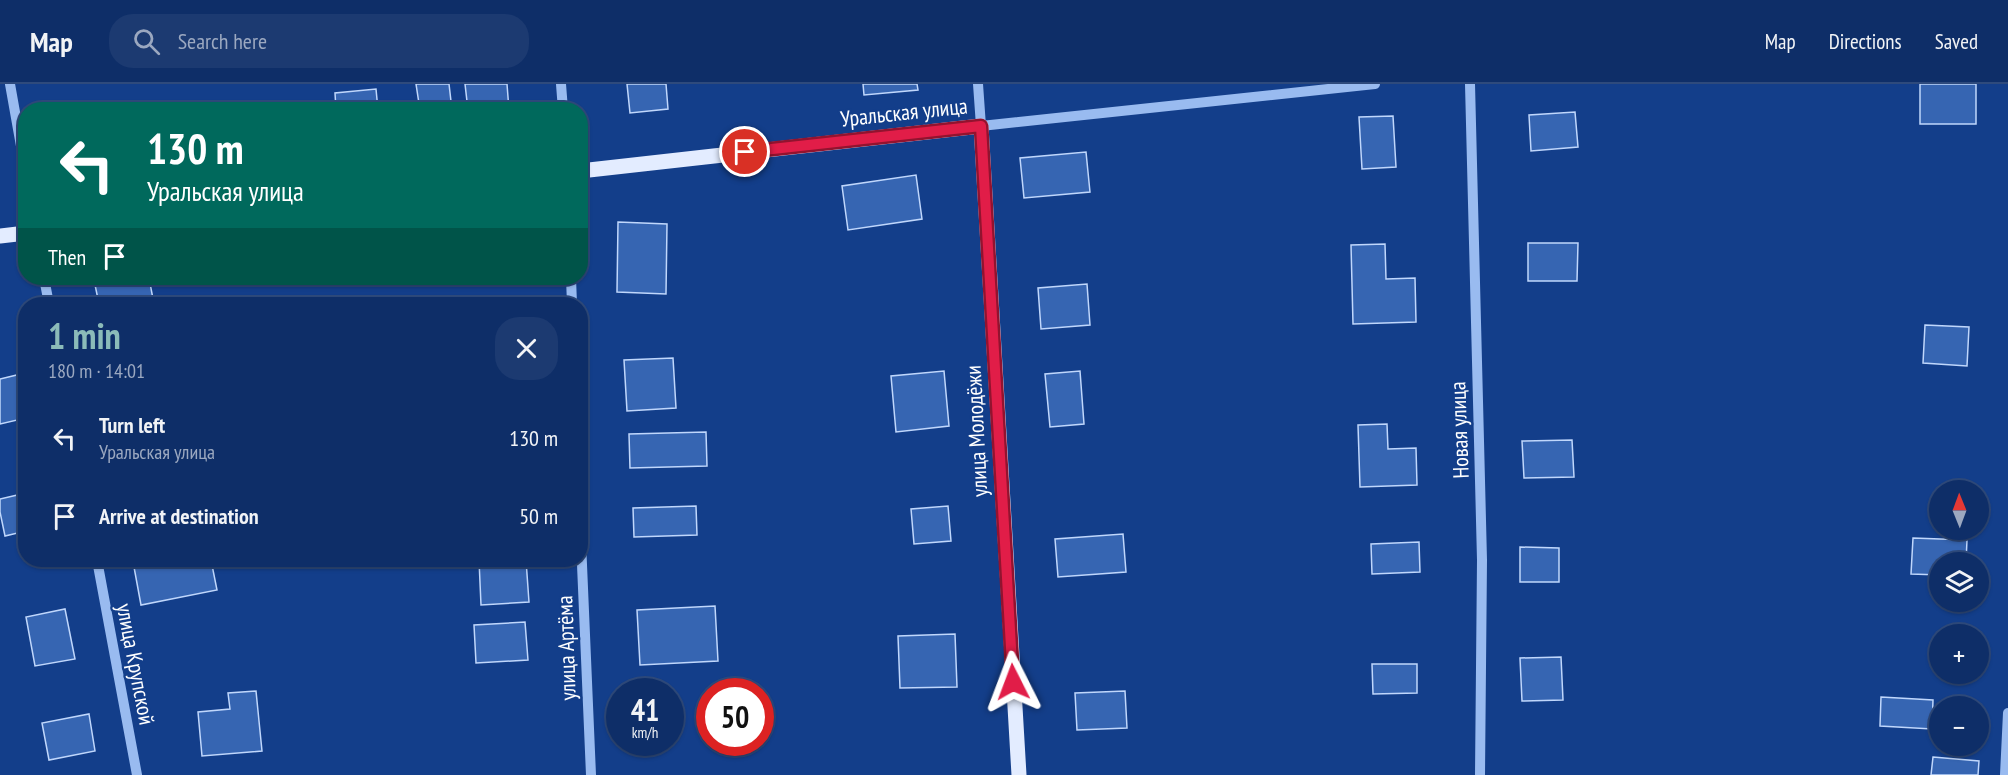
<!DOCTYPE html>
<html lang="en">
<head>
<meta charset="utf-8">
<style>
  :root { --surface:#0e2e68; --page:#1c3a71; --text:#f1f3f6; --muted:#9ba8c0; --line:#2e4a7c; --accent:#8bbbb9 }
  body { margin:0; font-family:"PT Sans Narrow",sans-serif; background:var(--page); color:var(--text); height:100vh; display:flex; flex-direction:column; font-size:22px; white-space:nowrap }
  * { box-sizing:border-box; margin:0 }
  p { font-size:20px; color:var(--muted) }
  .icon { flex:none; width:33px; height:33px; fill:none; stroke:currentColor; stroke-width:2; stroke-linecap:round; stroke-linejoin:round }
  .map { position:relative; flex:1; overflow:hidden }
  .panel { position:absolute; left:18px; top:213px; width:570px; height:270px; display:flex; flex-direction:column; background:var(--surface); border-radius:24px; box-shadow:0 2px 4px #0004,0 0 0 2px var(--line) }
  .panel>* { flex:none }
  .hud { position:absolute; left:18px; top:18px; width:570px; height:183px; border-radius:24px; box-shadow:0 2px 4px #0004,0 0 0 2px var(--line); background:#00695c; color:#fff; overflow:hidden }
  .needle { width:39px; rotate:359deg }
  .buttons { position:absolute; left:1929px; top:396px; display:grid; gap:12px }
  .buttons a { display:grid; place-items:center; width:60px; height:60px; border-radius:50%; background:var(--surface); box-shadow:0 2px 4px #0004,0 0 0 2px var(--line); font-size:30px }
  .speed { position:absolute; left:606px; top:594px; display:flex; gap:12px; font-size:30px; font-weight:700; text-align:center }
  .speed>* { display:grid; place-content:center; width:78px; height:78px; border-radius:50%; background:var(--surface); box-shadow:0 2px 4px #0004,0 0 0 2px var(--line); line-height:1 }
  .speed small { font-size:15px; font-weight:400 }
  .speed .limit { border:9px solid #d22; background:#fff; color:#111 }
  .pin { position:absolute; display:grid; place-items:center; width:51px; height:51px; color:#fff; margin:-26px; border:3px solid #fff; border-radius:50%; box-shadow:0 2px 6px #0007 }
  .me { position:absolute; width:66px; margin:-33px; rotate:357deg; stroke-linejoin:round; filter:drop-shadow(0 0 4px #0008) }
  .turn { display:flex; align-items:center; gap:21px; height:126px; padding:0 30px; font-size:27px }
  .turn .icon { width:78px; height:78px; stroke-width:2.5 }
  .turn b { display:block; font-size:42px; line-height:51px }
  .then { display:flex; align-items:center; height:57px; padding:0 30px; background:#0003; gap:12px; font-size:22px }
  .round { display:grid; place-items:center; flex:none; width:63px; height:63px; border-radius:24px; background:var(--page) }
  .summary { display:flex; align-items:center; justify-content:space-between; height:102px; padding:0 30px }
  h1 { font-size:36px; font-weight:600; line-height:45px; color:var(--accent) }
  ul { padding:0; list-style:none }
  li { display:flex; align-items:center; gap:18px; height:78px; padding:0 30px }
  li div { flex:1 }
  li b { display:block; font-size:22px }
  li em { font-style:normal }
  header { display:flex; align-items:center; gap:36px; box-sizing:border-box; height:84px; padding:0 30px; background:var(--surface); border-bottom:2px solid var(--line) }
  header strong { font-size:28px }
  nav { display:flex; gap:33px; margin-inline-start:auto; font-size:21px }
  .search { width:420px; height:54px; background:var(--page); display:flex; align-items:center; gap:15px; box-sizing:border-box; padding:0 21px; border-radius:24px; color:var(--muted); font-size:22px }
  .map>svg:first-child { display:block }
</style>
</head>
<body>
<header>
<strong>Map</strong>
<div class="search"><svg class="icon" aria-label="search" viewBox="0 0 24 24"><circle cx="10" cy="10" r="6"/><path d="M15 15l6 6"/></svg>Search here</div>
<nav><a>Map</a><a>Directions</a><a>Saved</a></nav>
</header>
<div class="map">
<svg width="2008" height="691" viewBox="0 0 2008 691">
  <rect width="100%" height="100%" fill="#133e8a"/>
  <g fill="#3665b2" stroke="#c0d7fc" stroke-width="1.5">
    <path d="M 416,0 L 449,0 L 452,26 L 420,26 Z"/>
    <path d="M 465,0 L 507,0 L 509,26 L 468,26 Z"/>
    <path d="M 627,0 L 666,0 L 668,25 L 630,29 Z"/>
    <path d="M 863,0 L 917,0 L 918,6 L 864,11 Z"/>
    <rect x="1920" y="0" width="56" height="40"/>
    <path d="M 376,5 L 378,26 L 336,26 L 335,9 Z"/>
    <path d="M 107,19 L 108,26 L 64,26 L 64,23 Z"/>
    <path d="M 231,20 L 232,26 L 182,26 L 182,25 Z"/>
    <path d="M 1575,28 L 1578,63 L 1531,67 L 1529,31 Z"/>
    <path d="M 1393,32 L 1396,83 L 1362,85 L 1359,33 Z"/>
    <path d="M 1086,68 L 1090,108 L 1024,114 L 1020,74 Z"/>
    <path d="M 916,91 L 922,135 L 848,146 L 842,102 Z"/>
    <path d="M 618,138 L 667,140 L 666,210 L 617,208 Z"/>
    <path d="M 1528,159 L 1578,159 L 1577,197 L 1528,197 Z"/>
    <path d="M 1385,160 L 1386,195 L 1415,194 L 1416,238 L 1353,240 L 1351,161 Z"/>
    <path d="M 107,194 L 149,194 L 154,220 L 119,220 L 119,218 L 99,220 L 94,196 Z"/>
    <path d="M 1087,200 L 1090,241 L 1041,245 L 1038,204 Z"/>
    <path d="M 1925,241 L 1969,243 L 1967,282 L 1923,279 Z"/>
    <path d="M 673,274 L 676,324 L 627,327 L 624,276 Z"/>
    <path d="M 944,287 L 949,342 L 896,348 L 891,292 Z"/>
    <path d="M 1080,287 L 1084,340 L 1050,343 L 1045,290 Z"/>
    <path d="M 21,290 L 26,311 L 26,334 L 0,340 L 0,295 Z"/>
    <path d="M 1387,340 L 1388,365 L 1416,364 L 1417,401 L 1360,403 L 1358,341 Z"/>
    <path d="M 706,348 L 707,382 L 630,384 L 629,350 Z"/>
    <path d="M 1572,356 L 1574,393 L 1524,394 L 1522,357 Z"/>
    <path d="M 26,409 L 26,447 L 5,452 L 0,428 L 0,415 Z"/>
    <path d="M 696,422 L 697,451 L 634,453 L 633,424 Z"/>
    <path d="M 948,422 L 951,457 L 914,460 L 911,425 Z"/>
    <path d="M 1123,450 L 1126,488 L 1058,493 L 1055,455 Z"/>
    <path d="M 1913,454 L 1967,456 L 1966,478 L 1940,478 L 1940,491 L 1911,490 Z"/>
    <path d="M 1419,458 L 1420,488 L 1372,490 L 1371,460 Z"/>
    <path d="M 1520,463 L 1559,464 L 1559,498 L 1520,498 Z"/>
    <path d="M 173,476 L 211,476 L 217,506 L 141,521 L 134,483 Z"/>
    <path d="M 479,476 L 526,476 L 529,518 L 481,521 Z"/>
    <path d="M 715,522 L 718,577 L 640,581 L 637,526 Z"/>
    <path d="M 65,525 L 75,575 L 35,582 L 26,533 Z"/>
    <path d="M 525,538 L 528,576 L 476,579 L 474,541 Z"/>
    <path d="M 955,550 L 957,603 L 900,604 L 898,552 Z"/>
    <path d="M 1561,573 L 1563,616 L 1522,617 L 1520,574 Z"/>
    <path d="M 1372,580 L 1417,580 L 1417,609 L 1373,610 Z"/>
    <path d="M 256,607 L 262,667 L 202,672 L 198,628 L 230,625 L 228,609 Z"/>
    <path d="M 1125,607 L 1127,644 L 1077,646 L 1075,609 Z"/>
    <path d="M 1881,613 L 1933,616 L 1932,645 L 1880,642 Z"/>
    <path d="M 89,630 L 95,667 L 49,676 L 42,639 Z"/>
    <path d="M 1933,673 L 1979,677 L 1978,691 L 1931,691 Z"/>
  </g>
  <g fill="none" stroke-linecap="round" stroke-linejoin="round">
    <g stroke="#99bbf0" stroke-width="10">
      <path d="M 10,0 L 26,90"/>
      <path d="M 561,0 L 563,26"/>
      <path d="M 978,0 L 981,42 L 1375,0"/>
      <path d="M 1470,0 L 1482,476 L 1480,691"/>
      <path d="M 44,194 L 49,220"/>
      <path d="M 571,194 L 572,220"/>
      <path d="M 580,434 L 591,691"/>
      <path d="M 97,476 L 137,691"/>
      <path d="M 2005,691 L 2008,629"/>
    </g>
    <g stroke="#e3ecff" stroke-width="15">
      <path d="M 580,87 L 981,42 L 1019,691"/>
      <path d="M 0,152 L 26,149"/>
    </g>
  </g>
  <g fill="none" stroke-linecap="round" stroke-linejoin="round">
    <g stroke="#92132f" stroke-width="15">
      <path id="route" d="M 745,68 L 981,42 L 1013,598"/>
    </g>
    <use href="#route" stroke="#e11d48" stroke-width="10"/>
  </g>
  <g text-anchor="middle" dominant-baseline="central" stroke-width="4.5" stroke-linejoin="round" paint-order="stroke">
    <g font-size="22" fill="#fff" stroke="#133e8a">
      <text transform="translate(904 28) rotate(-6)">Уральская улица</text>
      <text transform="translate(1459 346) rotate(-92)">Новая улица</text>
      <text transform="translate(976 347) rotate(-93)">улица Молодёжи</text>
      <text transform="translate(566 564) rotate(-92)">улица Артёма</text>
      <text transform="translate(136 580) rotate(79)">улица Крупской</text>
    </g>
  </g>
</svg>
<div class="buttons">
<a><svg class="needle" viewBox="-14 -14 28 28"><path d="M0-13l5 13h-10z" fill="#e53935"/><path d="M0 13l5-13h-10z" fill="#9ba8c0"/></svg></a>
<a><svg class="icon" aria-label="layers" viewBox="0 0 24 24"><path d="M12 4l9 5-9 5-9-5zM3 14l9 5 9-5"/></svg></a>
<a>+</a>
<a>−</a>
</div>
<div class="speed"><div>41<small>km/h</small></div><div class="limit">50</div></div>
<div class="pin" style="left:745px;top:68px;background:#d93025"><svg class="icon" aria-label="arrive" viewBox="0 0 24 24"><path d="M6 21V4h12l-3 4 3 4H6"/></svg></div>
<svg class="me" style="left:1013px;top:598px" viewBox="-20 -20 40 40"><path d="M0-17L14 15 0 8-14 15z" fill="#e11d48" stroke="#fff" stroke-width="4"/></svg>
<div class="hud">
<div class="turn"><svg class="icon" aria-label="left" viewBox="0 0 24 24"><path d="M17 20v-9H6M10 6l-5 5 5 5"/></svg><div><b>130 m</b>Уральская улица</div></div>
<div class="then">Then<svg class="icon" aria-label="arrive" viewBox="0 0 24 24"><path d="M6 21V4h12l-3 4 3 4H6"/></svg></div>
</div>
<section class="panel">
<div class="summary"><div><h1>1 min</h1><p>180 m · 14:01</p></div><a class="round"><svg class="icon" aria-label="close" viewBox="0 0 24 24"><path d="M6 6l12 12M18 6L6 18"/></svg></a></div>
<ul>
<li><svg class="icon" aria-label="left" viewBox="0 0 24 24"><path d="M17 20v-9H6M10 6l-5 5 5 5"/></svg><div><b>Turn left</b><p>Уральская улица</p></div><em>130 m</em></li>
<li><svg class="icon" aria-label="arrive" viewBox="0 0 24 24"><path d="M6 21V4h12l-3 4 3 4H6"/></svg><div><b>Arrive at destination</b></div><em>50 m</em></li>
</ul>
</section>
</div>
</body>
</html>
